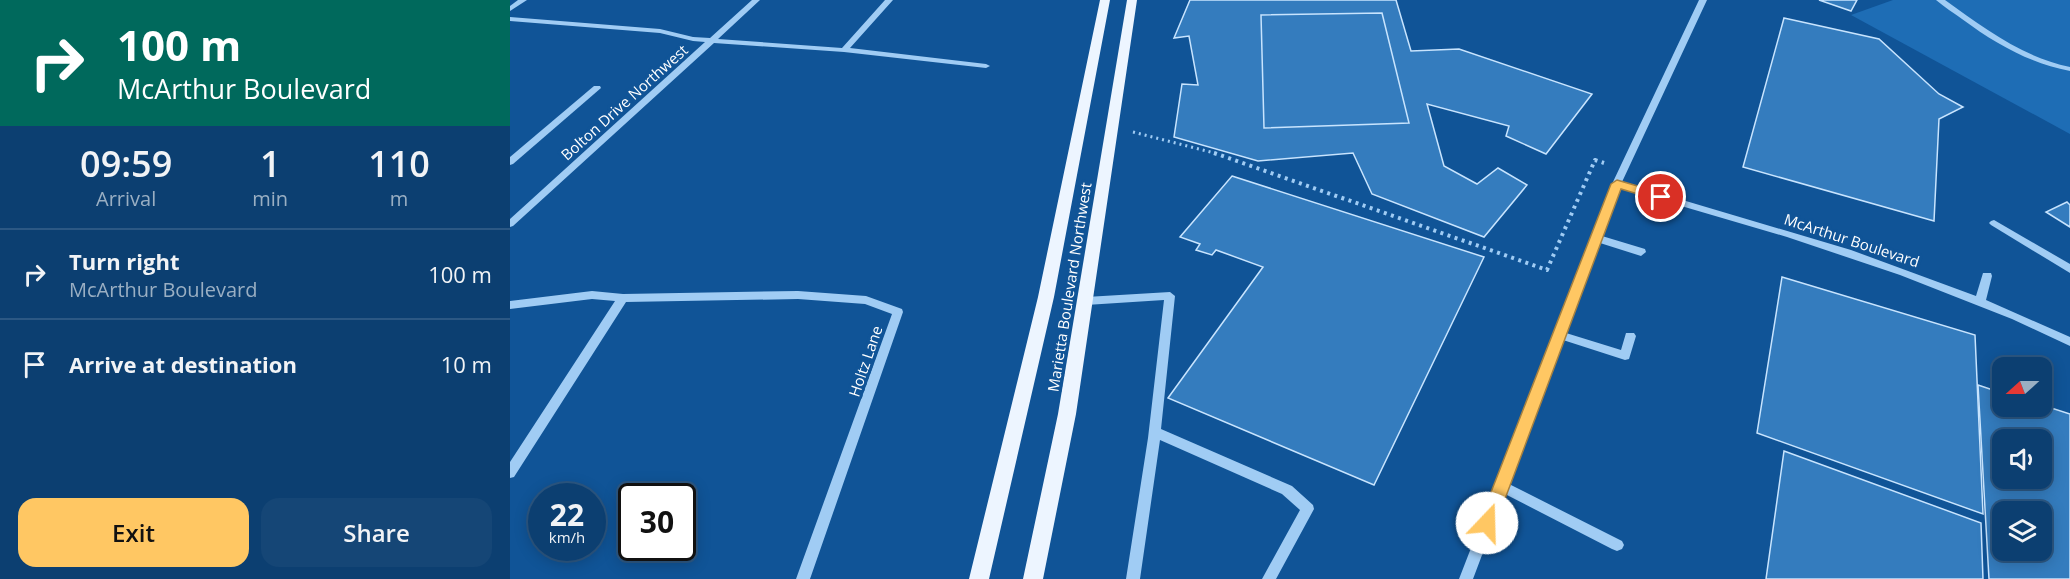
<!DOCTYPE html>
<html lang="en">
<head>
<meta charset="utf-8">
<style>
  :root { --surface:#0c3f71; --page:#154676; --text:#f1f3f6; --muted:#9aafc3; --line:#2c5884; --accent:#ffc763 }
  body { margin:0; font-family:"Open Sans",sans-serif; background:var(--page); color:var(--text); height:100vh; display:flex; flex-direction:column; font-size:22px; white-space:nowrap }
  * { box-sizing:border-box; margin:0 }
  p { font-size:20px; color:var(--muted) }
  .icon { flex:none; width:33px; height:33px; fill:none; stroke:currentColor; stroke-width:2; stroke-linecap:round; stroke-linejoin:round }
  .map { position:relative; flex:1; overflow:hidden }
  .details { display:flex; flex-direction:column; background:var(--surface); width:510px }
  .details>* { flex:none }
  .guide { background:#00695c; color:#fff; overflow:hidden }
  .needle { width:39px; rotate:249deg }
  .buttons { position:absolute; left:1482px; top:357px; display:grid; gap:12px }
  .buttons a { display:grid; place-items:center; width:60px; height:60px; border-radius:12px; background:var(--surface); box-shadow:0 3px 15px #0003,0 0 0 2px var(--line); font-size:30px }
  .speed { position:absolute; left:18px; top:483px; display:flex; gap:12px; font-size:30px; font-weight:700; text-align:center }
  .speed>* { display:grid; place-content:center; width:78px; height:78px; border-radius:50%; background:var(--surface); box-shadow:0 3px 15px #0003,0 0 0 2px var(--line); line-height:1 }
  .speed small { font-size:15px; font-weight:400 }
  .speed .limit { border:3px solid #111; border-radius:9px; background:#fff; color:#111 }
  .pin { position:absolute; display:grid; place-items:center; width:51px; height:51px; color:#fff; margin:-26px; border:3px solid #fff; border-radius:50%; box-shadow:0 2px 6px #0007 }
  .me { position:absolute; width:66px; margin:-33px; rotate:21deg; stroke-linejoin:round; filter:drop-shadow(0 0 4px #0008) }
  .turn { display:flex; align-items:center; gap:21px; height:126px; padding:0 18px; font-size:27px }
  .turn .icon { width:78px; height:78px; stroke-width:2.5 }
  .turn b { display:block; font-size:42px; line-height:51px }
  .eta { display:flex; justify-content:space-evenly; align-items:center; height:102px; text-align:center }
  .eta b { font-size:36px; font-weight:600; line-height:42px }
  .action { display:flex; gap:12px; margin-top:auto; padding:12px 18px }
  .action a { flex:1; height:69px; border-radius:18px; background:var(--accent); color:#111; font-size:24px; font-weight:600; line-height:69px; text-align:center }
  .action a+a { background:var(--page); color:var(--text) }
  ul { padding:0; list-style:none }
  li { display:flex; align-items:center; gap:18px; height:90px; padding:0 18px; border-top:2px solid var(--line) }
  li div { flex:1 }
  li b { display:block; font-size:22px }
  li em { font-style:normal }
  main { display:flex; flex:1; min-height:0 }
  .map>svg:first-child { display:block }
</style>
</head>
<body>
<main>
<section class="details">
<div class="guide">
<div class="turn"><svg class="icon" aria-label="right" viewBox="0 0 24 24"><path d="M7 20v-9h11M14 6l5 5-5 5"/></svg><div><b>100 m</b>McArthur Boulevard</div></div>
</div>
<div class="eta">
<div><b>09:59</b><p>Arrival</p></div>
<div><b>1</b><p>min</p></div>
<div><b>110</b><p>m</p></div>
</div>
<ul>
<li><svg class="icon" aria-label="right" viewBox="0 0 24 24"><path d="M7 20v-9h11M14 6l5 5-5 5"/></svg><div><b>Turn right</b><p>McArthur Boulevard</p></div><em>100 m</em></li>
<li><svg class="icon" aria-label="arrive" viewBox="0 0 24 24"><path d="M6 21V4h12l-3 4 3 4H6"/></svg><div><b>Arrive at destination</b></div><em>10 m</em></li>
</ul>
<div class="action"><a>Exit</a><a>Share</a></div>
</section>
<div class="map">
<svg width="1560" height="579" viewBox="0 0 1560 579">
  <rect width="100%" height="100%" fill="#105497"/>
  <path fill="#1e6db5" d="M 1383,0 L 1560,0 L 1560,134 L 1341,15 Z"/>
  <g fill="#347cbe" stroke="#c8e4fe" stroke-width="1.5" fill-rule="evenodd">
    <path d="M 680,0 L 886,0 L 901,51 L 949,49 L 1082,94 L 1036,154 L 996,136 L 999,126 L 917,104 L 934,166 L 967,184 L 988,168 L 1017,185 L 974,237 L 862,194 L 843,153 L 748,161 L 664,137 L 672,84 L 688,85 L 679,36 L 664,38 Z"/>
    <path d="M 1309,0 L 1347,0 L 1341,11 Z"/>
    <path d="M 872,13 L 899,123 L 754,128 L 751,15 Z"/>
    <path d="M 1274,18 L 1369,39 L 1429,94 L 1453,107 L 1429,119 L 1424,221 L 1233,167 Z"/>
    <path d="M 722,176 L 974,257 L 864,485 L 658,398 L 753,267 L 706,250 L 702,255 L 686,250 L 690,244 L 670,237 Z"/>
    <path d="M 1557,202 L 1560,205 L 1560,227 L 1536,212 Z"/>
    <path d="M 1272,277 L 1465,335 L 1473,514 L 1247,433 Z"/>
    <path d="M 1468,385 L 1492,393 L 1492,406 L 1532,405 L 1560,414 L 1560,579 L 1479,579 ZM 1492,440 L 1532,440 L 1532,478 L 1492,478 ZM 1492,512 L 1532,512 L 1532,550 L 1492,550 Z"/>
    <path d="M 1274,451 L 1471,523 L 1473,579 L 1256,579 Z"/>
  </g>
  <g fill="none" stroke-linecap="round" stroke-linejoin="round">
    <path stroke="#a0ccf4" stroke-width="3" stroke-dasharray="2 4" stroke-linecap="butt" d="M 623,132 L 708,154"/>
    <path stroke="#a0ccf4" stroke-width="4" stroke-dasharray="3 4.5" stroke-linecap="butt" d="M 704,153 L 1037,270 L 1085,160 L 1094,163"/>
    <g fill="#a0ccf4" fill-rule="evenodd">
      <path d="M 8,0 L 17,0 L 0,11 L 0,6 Z"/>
      <path d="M 242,0 L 250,0 L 208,39 L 332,48 L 375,0 L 383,0 L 340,48 L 476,64 L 480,66 L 476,68 L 334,52 L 204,43 L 3,226 L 0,227 L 0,219 L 195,42 L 183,41 L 150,33 L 0,21 L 0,17 L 150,29 L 183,37 L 200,38 Z"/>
      <path d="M 1189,0 L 1197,0 L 1112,182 L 1341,250 L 1466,296 L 1473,273 L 1481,273 L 1482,276 L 1476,300 L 1560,337 L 1560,346 L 1502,319 L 1390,275 L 1277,237 L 1110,188 L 1092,236 L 1135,249 L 1136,252 L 1131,256 L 1090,243 L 1056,333 L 1111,350 L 1116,333 L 1124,333 L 1126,336 L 1119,359 L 1115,360 L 1053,340 L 999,484 L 1112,541 L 1114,545 L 1112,549 L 1107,551 L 1102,549 L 995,494 L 963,579 L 949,579 L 1102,184 Z"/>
      <path d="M 1426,0 L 1435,0 C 1474,28 1512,57 1560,67 L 1560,71 C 1519,63 1486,44 1452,19 C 1444,13 1434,7 1426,0 Z"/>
      <path d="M 84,86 L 90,86 L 91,88 L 3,164 L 0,165 L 0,157 Z"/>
      <path d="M 1484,220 L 1560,264 L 1560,273 L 1481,225 L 1479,223 L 1481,221 Z"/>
      <path d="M 82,291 L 113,294 L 288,291 L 356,296 L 392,309 L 393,312 L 300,579 L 286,579 L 382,314 L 355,304 L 288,299 L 116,302 L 4,477 L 0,478 L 0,462 L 105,301 L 82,299 L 0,309 L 0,301 Z"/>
      <path d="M 660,292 L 665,296 L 651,429 L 782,486 L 803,505 L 804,509 L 766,579 L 752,579 L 790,510 L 772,494 L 650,440 L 630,579 L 616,579 L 638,438 L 654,300 L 576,305 L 571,301 L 576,297 Z"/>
    </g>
    <g fill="#edf5ff" fill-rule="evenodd">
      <path d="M 590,0 L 600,0 L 544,297 L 479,579 L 459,579 L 528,297 Z"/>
      <path d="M 617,0 L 627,0 L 566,414 L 533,579 L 513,579 L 548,414 Z"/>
    </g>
  </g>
  <path fill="#ffc763" stroke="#a68140" stroke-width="1.5" d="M 1107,180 L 1155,194 L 1157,197 L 1151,201 L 1111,189 L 986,523 L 983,529 L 977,531 L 971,529 L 969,523 L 1101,184 Z"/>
  <g text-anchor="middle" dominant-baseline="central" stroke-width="6" stroke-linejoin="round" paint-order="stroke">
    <g font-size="15" fill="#fff" stroke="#105497">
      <text transform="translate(114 102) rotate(-42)">Bolton Drive Northwest</text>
      <text transform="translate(1342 240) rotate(18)">McArthur Boulevard</text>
      <text transform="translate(559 287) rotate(-81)">Marietta Boulevard Northwest</text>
      <text transform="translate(355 361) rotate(-71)">Holtz Lane</text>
    </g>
  </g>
</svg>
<div class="buttons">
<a><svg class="needle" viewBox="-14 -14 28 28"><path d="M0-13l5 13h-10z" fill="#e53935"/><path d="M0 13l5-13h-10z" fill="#9aafc3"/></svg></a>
<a><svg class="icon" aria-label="sound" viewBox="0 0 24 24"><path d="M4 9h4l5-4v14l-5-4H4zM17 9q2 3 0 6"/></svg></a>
<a><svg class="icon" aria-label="layers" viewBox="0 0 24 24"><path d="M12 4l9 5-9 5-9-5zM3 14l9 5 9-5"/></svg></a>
</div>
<div class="speed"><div>22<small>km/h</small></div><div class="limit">30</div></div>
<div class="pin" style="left:1151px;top:197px;background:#d93025"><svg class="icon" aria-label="arrive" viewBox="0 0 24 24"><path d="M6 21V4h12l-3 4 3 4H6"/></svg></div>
<svg class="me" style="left:977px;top:523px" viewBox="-20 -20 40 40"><circle r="19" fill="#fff"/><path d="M0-13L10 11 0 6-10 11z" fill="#ffc763"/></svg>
</div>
</main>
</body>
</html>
